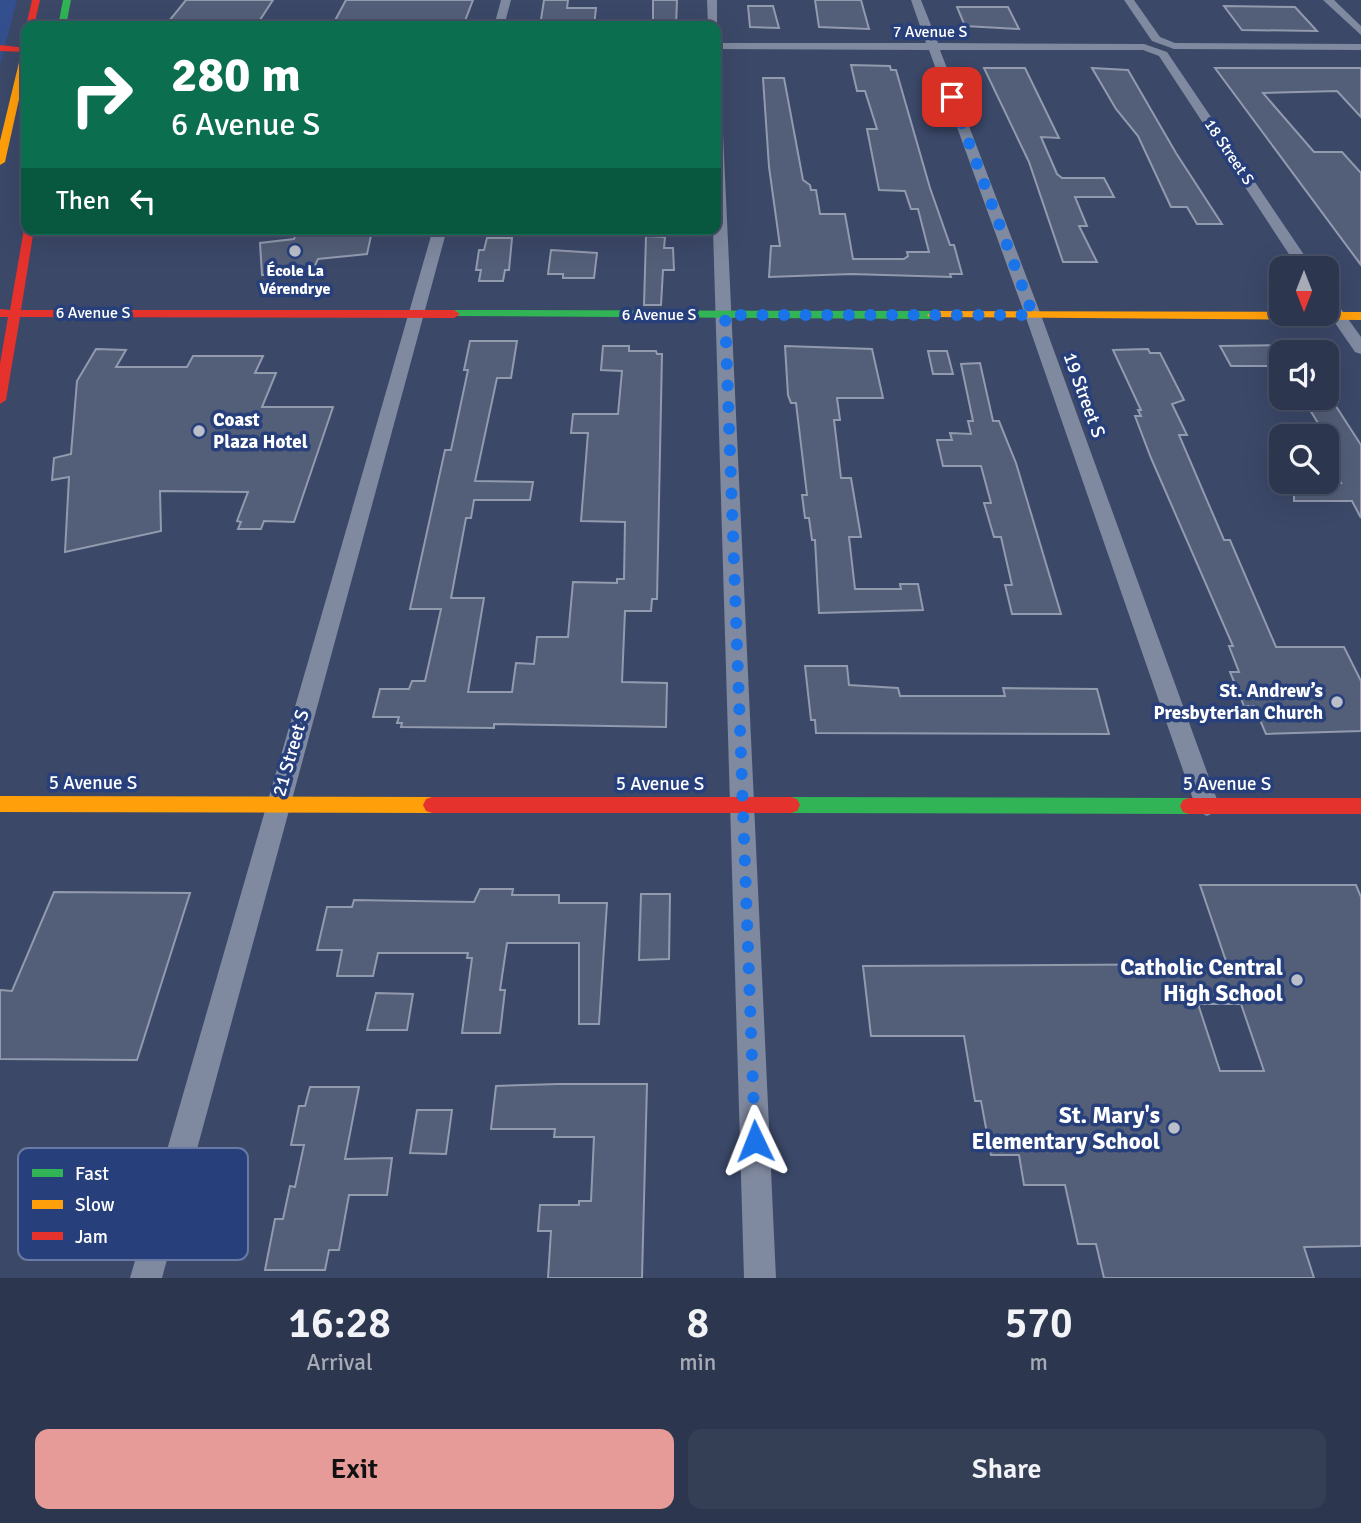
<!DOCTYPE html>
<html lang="en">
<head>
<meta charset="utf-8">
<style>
  :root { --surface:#2c364e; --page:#343e55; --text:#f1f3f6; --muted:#a6abb6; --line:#485066; --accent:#e69b98 }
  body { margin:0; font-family:Signika,sans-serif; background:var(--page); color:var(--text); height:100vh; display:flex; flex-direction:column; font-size:26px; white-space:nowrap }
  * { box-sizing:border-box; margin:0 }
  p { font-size:23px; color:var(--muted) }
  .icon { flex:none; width:38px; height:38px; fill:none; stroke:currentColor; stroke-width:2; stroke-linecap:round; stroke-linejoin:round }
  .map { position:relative; height:1278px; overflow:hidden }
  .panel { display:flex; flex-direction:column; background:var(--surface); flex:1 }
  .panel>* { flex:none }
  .banner { position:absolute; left:21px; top:21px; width:700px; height:214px; border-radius:14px; box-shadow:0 7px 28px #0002,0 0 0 2px var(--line); background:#0b6e4f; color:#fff; overflow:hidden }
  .needle { width:46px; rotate:180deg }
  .controls { position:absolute; left:1269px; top:256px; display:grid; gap:14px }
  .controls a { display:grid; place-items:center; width:70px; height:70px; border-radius:14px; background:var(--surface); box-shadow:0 7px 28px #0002,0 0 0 2px var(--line); font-size:35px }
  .pin { position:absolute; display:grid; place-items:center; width:60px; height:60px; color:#fff; margin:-30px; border-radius:14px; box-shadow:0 4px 10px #0006 }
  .me { position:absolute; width:77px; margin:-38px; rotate:358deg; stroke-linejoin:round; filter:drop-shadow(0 0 5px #0008) }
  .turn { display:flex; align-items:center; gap:24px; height:147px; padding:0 35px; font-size:32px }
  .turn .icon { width:91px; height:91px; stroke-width:2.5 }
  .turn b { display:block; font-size:49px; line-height:60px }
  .then { display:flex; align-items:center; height:66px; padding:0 35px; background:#0003; gap:14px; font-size:26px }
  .eta { display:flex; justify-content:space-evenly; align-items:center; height:119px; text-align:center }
  .eta b { font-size:42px; font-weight:600; line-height:49px }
  .button { display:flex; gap:14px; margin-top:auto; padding:14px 35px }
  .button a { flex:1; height:80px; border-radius:14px; background:var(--accent); color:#111; font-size:28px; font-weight:600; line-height:80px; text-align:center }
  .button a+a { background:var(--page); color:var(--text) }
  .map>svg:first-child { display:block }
</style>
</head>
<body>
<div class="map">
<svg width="1361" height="1278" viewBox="0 0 1361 1278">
  <rect width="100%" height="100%" fill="#3b4868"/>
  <path fill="#334f8d" d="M 0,0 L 17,0 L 0,66 Z"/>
  <g fill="#535e78" stroke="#929aae" stroke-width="2" fill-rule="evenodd">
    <path d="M 186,0 L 273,0 L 256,26 L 165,26 Z"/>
    <path d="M 346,0 L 473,0 L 463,26 L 332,26 Z"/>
    <path d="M 544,0 L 568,0 L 567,8 L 596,8 L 594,26 L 540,26 Z"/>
    <path d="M 653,0 L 677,0 L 676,26 L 653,26 Z"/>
    <path d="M 815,0 L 861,0 L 869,29 L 819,27 Z"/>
    <path d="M 748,6 L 773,6 L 779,28 L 750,27 Z"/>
    <path d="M 1224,6 L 1295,7 L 1317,31 L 1242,30 Z"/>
    <path d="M 957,7 L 1008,7 L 1019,29 L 965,26 Z"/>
    <path d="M 851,65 L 890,66 L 891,70 L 896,70 L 930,188 L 950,245 L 954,245 L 962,274 L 950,274 L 951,277 L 851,274 L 769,277 L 771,246 L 780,246 L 769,167 L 763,78 L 784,78 L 803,180 L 810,185 L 811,190 L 816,190 L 820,214 L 845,214 L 853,259 L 904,259 L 908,256 L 907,252 L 929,252 L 918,209 L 911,209 L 905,191 L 879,190 L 867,129 L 877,129 L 865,91 L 857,91 Z"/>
    <path d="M 984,68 L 1025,68 L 1059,138 L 1041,137 L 1057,174 L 1062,178 L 1104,178 L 1114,197 L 1075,197 L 1087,226 L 1079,226 L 1097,262 L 1063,262 L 1029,162 Z"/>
    <path d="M 1092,68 L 1128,70 L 1176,153 L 1222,224 L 1197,224 L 1187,207 L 1171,207 L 1138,136 L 1116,109 Z"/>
    <path d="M 1215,68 L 1361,68 L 1361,117 L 1337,91 L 1263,93 L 1314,152 L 1342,152 L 1361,173 L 1361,265 Z"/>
    <path d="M 298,229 L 347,229 L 372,231 L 367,254 L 318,259 L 313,270 L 305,269 L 304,273 L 262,275 L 260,243 L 294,239 Z"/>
    <path d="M 646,236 L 665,237 L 664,248 L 673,248 L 674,270 L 663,270 L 661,305 L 644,305 Z"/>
    <path d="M 487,238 L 512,238 L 509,270 L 505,270 L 503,281 L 479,281 L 481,270 L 476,270 L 479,250 L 484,250 Z"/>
    <path d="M 551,250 L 597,253 L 594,278 L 563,278 L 563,274 L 548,274 Z"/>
    <path d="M 470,341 L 517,341 L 511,378 L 497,378 L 475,481 L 533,482 L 530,500 L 474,500 L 471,518 L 466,518 L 451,598 L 484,598 L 468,692 L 512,692 L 516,663 L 534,664 L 537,637 L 568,637 L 573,582 L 617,583 L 617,579 L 624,579 L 625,522 L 581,521 L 588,433 L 571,433 L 573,414 L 618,414 L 622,371 L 601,370 L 603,346 L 629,346 L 629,351 L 656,351 L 657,354 L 662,354 L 657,599 L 652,599 L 651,611 L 625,611 L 622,682 L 667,683 L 666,727 L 494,724 L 494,728 L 401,727 L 402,723 L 397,723 L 399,717 L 373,717 L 380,689 L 409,689 L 412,681 L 425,681 L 441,609 L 410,609 L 445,450 L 451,450 L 468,370 L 464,370 Z"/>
    <path d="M 1281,345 L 1281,366 L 1231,366 L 1220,346 Z"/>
    <path d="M 785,346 L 872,349 L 883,398 L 837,398 L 840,420 L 834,420 L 841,478 L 851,478 L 861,537 L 849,537 L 855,589 L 901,589 L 900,584 L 918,584 L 923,610 L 819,613 L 815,540 L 812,540 L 809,518 L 805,518 L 802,495 L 807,495 L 796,403 L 791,403 L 788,395 Z"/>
    <path d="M 96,349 L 126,350 L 116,367 L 187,367 L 193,356 L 263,356 L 255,373 L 276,373 L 262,407 L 333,407 L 294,522 L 264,521 L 261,529 L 238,529 L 241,522 L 237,521 L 248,492 L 160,491 L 161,531 L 65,552 L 69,477 L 52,480 L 54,458 L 71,454 L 77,381 Z"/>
    <path d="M 1148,349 L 1150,353 L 1160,353 L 1184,400 L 1172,404 L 1187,435 L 1179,435 L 1224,540 L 1230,540 L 1276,647 L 1344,647 L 1361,681 L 1361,731 L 1266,734 L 1254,706 L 1244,706 L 1230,672 L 1239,672 L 1229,646 L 1233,646 L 1151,458 L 1135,416 L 1141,416 L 1138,410 L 1141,410 L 1113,350 Z"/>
    <path d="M 928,351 L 947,351 L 953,374 L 933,374 Z"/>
    <path d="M 980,363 L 993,421 L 999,421 L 1016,463 L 1061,614 L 1012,614 L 1005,585 L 1012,585 L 1001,537 L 994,537 L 984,503 L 991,503 L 981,466 L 943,466 L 937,440 L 952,440 L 950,433 L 971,434 L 968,421 L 973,421 L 961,364 Z"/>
    <path d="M 1302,397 L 1330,397 L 1361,445 L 1361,518 L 1352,501 L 1294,501 L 1294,484 L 1341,483 L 1326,457 L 1326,436 Z"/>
    <path d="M 805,666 L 847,666 L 849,685 L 898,688 L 900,696 L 1005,696 L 1003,688 L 1097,689 L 1109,734 L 816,733 L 815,720 L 811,720 Z"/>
    <path d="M 1200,885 L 1356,885 L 1361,897 L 1361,1246 L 1304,1247 L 1314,1278 L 1104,1278 L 1096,1244 L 1078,1244 L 1065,1185 L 1024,1185 L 1019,1155 L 991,1155 L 981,1101 L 975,1101 L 964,1036 L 871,1036 L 863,966 L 1227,964 ZM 1198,1004 L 1241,1004 L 1264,1071 L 1220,1071 Z"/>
    <path d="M 480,889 L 513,889 L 512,895 L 559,895 L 559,903 L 607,903 L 599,1024 L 579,1024 L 579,943 L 507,943 L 500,990 L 505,990 L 500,1033 L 462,1033 L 472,958 L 467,958 L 468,953 L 378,953 L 373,976 L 337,976 L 342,950 L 317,950 L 327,907 L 352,907 L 354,900 L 474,902 Z"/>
    <path d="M 54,892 L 190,893 L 137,1060 L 0,1059 L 0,990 L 12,991 Z"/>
    <path d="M 641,894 L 670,894 L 669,959 L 639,960 Z"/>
    <path d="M 376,993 L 413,994 L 407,1030 L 367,1030 Z"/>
    <path d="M 558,1084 L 647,1084 L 642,1278 L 548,1278 L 551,1231 L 538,1231 L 540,1205 L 579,1205 L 579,1201 L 591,1201 L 594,1137 L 554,1137 L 555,1129 L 491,1129 L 496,1086 Z"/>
    <path d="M 310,1087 L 359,1087 L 345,1159 L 392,1158 L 387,1195 L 349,1195 L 339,1250 L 329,1250 L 325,1270 L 265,1270 L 275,1219 L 283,1219 L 290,1186 L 295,1187 L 304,1145 L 291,1145 L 299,1106 L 305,1106 Z"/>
    <path d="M 417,1110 L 452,1110 L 446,1154 L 410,1153 Z"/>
  </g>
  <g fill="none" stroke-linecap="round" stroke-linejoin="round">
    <g fill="#7f899f" fill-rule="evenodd">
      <path d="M 501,0 L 511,0 L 504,26 L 494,26 Z"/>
      <path d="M 707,0 L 717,0 L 717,28 L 708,26 Z"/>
      <path d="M 911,0 L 921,0 L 938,43 L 1144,44 L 1167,52 L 1313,268 L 1298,268 L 1159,56 L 1143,50 L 940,50 L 1041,315 L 1219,805 L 1215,812 L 1207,816 L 1199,812 L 1195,805 L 1025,315 L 929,50 L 716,49 L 716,43 L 926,43 Z"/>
      <path d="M 1124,0 L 1134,0 L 1160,37 L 1175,43 L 1361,44 L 1361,50 L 1174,49 L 1152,41 Z"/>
      <path d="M 1323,0 L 1334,0 L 1361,26 L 1361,35 Z"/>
      <path d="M 716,108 L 722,112 L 776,1278 L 744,1278 L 713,229 Z"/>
      <path d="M 433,229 L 447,229 L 162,1278 L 130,1278 Z"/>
      <path d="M 1326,294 L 1331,295 L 1361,337 L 1361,354 L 1355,352 L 1326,310 Z"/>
    </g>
    <g fill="#30b455" fill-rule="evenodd">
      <path d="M 63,0 L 71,0 L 66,26 L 58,26 Z"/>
      <path d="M 454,310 L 933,311 L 939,315 L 933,319 L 450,316 L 448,314 Z"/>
      <path d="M 791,797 L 1189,798 L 1195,800 L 1198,806 L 1195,812 L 1189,814 L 791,813 L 785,811 L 782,805 L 785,799 Z"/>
    </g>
    <g fill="#ff9f0a" fill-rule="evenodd">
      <path d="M 26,48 L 26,68 L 5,162 L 0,165 L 0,141 L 22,50 Z"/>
      <path d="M 933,311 L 1361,312 L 1361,320 L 929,317 L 927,315 Z"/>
      <path d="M 0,796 L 432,797 L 438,799 L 441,805 L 438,811 L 432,813 L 0,812 Z"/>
    </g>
    <g fill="#e5322d" fill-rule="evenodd">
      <path d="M 32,0 L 40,0 L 34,26 L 26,26 Z"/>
      <path d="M 0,45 L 26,48 L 26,52 L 0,51 Z"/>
      <path d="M 26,226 L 26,229 L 34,229 L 21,310 L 454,310 L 460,314 L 454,318 L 20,317 L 6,400 L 0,404 L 0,364 L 8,317 L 0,317 L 0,309 L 10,310 L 24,229 Z"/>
      <path d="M 432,797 L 791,797 L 797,799 L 800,805 L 797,811 L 791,813 L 432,813 L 426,811 L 423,805 L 426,799 Z"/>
      <path d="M 1189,798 L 1361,798 L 1361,814 L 1189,814 L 1183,812 L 1180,806 L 1183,800 Z"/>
    </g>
  </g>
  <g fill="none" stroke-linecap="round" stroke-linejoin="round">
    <path stroke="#1a73e8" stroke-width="12" stroke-dasharray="0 21.6" d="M 755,1141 L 725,315 L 1033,315 L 952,97"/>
  </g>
  <g fill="#babfca" stroke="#27407c" stroke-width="2.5">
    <circle cx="295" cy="251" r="7"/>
    <circle cx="199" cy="431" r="7"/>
    <circle cx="1337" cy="702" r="7"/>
    <circle cx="1297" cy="980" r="7"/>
    <circle cx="1174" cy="1128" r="7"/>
  </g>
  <g text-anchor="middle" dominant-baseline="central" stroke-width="7" stroke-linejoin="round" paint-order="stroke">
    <g font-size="16" fill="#fff" stroke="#27407c">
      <text x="930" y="32">7 Avenue S</text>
      <text transform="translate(1229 152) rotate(56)">18 Street S</text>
      <text x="93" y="313">6 Avenue S</text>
      <text x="659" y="315">6 Avenue S</text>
    </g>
    <g font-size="16" font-weight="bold" fill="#fff" stroke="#27407c">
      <text x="295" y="271">École La<tspan x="295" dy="18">Vérendrye</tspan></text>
    </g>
    <g font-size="19" fill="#fff" stroke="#27407c">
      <text transform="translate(1084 395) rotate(70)">19 Street S</text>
      <text transform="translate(291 753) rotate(-74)">21 Street S</text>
      <text x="93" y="783">5 Avenue S</text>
      <text x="660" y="784">5 Avenue S</text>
      <text x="1227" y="784">5 Avenue S</text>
    </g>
    <g font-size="19" font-weight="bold" fill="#fff" stroke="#27407c" text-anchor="start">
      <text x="213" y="420">Coast<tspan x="213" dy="22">Plaza Hotel</tspan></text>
      <text x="1323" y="691" text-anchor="end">St. Andrew’s<tspan x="1323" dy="22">Presbyterian Church</tspan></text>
    </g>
    <g font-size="23" font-weight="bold" fill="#fff" stroke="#27407c" text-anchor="end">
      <text x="1283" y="967">Catholic Central<tspan x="1283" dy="26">High School</tspan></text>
      <text x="1160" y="1115">St. Mary's<tspan x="1160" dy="26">Elementary School</tspan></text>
    </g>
  </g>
  <rect x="18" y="1148" width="230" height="112" rx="10" fill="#27407c" stroke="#6879a3" stroke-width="2"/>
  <rect x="32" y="1169" width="31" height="8" fill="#30b455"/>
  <rect x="32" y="1200" width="31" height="9" fill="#ff9f0a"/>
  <rect x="32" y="1232" width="31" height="8" fill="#e5322d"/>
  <g font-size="19" fill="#fff">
    <text x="75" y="1180">Fast</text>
    <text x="75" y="1211">Slow</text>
    <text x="75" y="1243">Jam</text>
  </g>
</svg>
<div class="controls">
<a><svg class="needle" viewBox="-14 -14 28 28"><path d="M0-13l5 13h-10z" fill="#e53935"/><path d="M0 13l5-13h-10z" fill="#a6abb6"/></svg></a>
<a><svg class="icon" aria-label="sound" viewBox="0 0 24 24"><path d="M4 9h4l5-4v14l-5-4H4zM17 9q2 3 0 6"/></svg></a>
<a><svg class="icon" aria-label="search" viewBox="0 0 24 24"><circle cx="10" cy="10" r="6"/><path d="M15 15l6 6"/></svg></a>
</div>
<div class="pin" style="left:952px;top:97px;background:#d93025"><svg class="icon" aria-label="arrive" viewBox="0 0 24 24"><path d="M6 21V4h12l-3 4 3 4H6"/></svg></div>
<svg class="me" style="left:755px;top:1141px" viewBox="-20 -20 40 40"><path d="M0-17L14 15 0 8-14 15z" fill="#1a73e8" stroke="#fff" stroke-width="4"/></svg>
<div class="banner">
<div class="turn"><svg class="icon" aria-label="right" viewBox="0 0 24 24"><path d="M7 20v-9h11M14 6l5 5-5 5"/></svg><div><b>280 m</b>6 Avenue S</div></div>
<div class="then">Then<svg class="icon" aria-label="left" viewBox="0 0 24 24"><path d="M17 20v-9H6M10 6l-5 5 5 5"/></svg></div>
</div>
</div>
<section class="panel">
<div class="eta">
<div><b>16:28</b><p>Arrival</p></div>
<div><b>8</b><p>min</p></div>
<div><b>570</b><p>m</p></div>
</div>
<div class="button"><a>Exit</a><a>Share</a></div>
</section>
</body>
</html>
